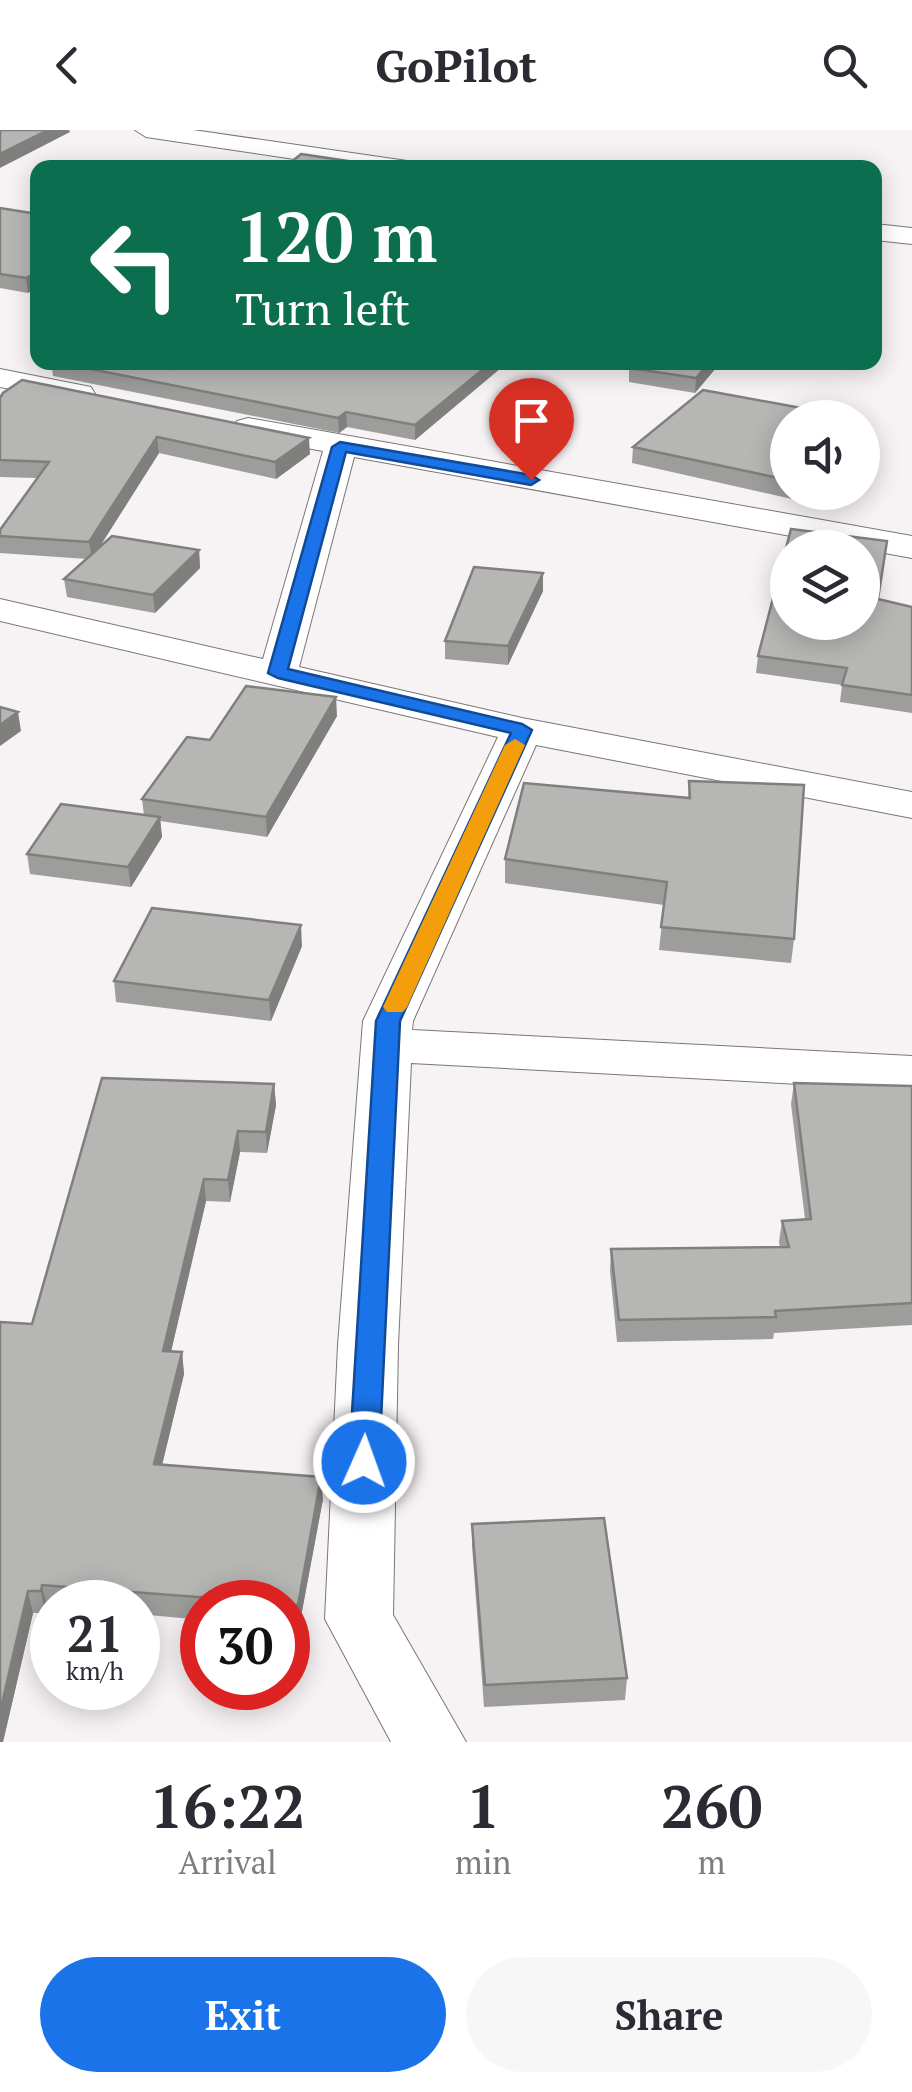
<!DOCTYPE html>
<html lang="en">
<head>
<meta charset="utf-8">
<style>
  :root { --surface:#fff; --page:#f7f7f7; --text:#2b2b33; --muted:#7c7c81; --accent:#1a73e8 }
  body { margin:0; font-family:"PT Serif",serif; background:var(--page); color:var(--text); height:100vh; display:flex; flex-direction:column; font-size:38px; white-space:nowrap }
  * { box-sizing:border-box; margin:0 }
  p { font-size:32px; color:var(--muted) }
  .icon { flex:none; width:55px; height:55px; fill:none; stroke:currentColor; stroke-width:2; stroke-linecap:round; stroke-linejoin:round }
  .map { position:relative; height:1612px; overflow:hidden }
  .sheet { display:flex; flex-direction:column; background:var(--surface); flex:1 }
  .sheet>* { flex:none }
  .top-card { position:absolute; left:30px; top:30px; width:852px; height:210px; border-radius:20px; box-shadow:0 5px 25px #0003; background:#0b6e4f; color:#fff; overflow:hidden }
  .controls { position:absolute; left:770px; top:270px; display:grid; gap:20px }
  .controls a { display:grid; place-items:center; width:110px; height:110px; border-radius:50%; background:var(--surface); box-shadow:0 5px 25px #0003; font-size:50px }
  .speed { position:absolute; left:30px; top:1450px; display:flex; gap:20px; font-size:50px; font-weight:700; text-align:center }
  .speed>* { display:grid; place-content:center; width:130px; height:130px; border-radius:50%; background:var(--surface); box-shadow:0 5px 25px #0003; line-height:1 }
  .speed small { font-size:25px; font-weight:400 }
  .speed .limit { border:15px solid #d22; background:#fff; color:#111 }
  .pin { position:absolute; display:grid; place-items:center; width:85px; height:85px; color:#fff; margin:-102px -42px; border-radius:50% 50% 50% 0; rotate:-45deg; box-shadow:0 0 10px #0007 }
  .pin .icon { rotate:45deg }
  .me { position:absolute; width:110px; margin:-55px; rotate:2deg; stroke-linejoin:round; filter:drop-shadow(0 0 8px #0008) }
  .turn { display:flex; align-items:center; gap:35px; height:210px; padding:0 40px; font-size:45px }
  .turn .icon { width:130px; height:130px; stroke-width:2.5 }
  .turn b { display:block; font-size:70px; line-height:85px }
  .eta { display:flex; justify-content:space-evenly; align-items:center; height:170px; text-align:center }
  .eta b { font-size:60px; font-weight:700; line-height:70px }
  .button { display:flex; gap:20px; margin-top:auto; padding:20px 40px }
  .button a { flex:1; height:115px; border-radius:60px; background:var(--accent); color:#fff; font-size:40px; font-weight:700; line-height:115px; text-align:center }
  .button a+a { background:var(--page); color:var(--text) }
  header { display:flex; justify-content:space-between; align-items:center; height:130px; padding:0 40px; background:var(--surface); font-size:45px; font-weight:700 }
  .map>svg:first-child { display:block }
</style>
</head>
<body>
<header><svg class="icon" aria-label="back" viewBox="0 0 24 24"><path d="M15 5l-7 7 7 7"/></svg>GoPilot<svg class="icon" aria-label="search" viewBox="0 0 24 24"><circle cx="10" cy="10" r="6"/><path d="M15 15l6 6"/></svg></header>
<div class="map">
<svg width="912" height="1612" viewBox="0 0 912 1612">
  <rect width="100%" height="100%" fill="#f7f2f3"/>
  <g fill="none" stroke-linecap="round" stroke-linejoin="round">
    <g stroke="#7a7677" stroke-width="2">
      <g id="street">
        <path d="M 135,0 L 193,0 L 407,31 L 419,38 L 355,38 L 146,7 Z"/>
        <path d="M 875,94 L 912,98 L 912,114 L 875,110 Z"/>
        <path d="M 0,239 L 91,257 L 95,264 L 91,271 L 80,273 L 0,257 Z"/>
        <path d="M 248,288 L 912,406 L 912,428 L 354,327 L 299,537 L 522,588 L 912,662 L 912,688 L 536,615 L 413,891 L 412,900 L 912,926 L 912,960 L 411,933 L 398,1215 L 393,1485 L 466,1612 L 391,1612 L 325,1489 L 338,1215 L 363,891 L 498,607 L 0,491 L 0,469 L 263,529 L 323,321 L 237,305 L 232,298 L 237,291 Z"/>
      </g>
    </g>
    <use href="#street" fill="#fff" fill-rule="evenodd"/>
  </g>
  <g fill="#9d9d9b">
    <path d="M 0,78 L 38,84 L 28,163 L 0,158 Z"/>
    <path d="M 51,232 L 171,239 L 508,232 L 415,310 L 347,297 L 339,303 L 53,246 Z"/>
    <path d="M 635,232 L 721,232 L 695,263 L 629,252 L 629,238 Z"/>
    <path d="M 0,268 L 310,324 L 276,349 L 159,323 L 98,419 L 199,420 L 200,438 L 155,483 L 67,467 L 64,449 L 87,429 L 0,423 L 0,400 L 37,348 L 0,347 Z"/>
    <path d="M 788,288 L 788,362 L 797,362 L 792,369 L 632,333 L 633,317 Z"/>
    <path d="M 543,461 L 508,535 L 445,529 L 445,511 Z"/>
    <path d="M 878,469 L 912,477 L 912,583 L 840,572 L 842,555 L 756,543 L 758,526 Z"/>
    <path d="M 337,586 L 267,707 L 160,691 L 162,707 L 131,757 L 30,744 L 27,724 L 144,685 L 142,669 L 210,610 Z"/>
    <path d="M 689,651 L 794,809 L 791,833 L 659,820 L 664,775 L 505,753 L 505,729 L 688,668 Z"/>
    <path d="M 302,816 L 271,891 L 116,872 L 114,851 Z"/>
    <path d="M 794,953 L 912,956 L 912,1195 L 774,1203 L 773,1209 L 617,1212 L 610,1141 L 611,1119 L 780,1117 L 779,1112 L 782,1091 L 805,1089 L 791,974 Z"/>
    <path d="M 274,954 L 276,975 L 267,1023 L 240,1022 L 230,1072 L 206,1071 L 171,1222 L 182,1222 L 184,1244 L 162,1335 L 323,1369 L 299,1497 L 288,1496 L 288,1472 L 202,1472 L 202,1490 L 138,1484 L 138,1472 L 52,1472 L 52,1477 L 47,1477 L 45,1483 L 33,1483 L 3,1612 L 32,1194 Z"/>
    <path d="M 472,1394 L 627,1548 L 625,1570 L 484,1577 L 472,1416 Z"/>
  </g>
  <g fill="#7f807e">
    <path d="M 48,0 L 69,0 L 70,2 L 0,38 L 0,24 Z"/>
    <path d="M 38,141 L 38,157 L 28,163 L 26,148 Z"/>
    <path d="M 492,232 L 508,232 L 415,310 L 415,295 Z"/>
    <path d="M 710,232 L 721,232 L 695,263 L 696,248 Z"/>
    <path d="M 346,282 L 347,297 L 339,303 L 338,288 Z"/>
    <path d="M 157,307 L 159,323 L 92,429 L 89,412 Z"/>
    <path d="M 309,308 L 310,324 L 276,349 L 275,332 Z"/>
    <path d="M 199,420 L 200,438 L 155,483 L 153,465 Z"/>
    <path d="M 543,443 L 543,461 L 508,535 L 508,516 Z"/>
    <path d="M 336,567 L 337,586 L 267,707 L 266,687 Z"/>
    <path d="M 18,582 L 21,601 L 0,616 L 0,595 Z"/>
    <path d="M 160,687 L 162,707 L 131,757 L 128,737 Z"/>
    <path d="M 301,795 L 302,816 L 271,891 L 269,870 Z"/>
    <path d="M 274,954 L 276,975 L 267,1023 L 266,1002 Z"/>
    <path d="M 238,1001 L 240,1022 L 230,1072 L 228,1050 Z"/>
    <path d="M 204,1049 L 206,1071 L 166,1243 L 163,1221 Z"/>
    <path d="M 182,1222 L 184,1244 L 157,1356 L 154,1334 Z"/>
    <path d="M 321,1347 L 323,1369 L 299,1497 L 298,1475 Z"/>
    <path d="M 42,1455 L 47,1477 L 45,1483 L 41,1461 Z"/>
    <path d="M 28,1461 L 33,1483 L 3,1612 L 0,1612 L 0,1582 Z"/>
  </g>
  <g fill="#b6b7b4" stroke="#7f807e" stroke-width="2.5" fill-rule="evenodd">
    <path d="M 0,0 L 48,0 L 0,24 Z"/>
    <path d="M 301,24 L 355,32 L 424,35 L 421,38 L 284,38 Z"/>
    <path d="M 0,78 L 38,84 L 38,141 L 26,148 L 0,144 Z"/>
    <path d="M 55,232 L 128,232 L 171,239 L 179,232 L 492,232 L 415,295 L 346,282 L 338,288 Z"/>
    <path d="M 635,232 L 710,232 L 696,248 L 629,238 Z"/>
    <path d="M 22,250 L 309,308 L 275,332 L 157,307 L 89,412 L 0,406 L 0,400 L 49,332 L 0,330 L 0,268 L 3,263 Z"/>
    <path d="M 703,260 L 850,287 L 788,288 L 788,350 L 633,317 Z"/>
    <path d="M 791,399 L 887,411 L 878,469 L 912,477 L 912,565 L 842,555 L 847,538 L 758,526 ZM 788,418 L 862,418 L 862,492 L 788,492 Z"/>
    <path d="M 112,406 L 199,420 L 153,465 L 64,449 Z"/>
    <path d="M 474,437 L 543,443 L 508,516 L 445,511 Z"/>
    <path d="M 246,556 L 336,567 L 266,687 L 142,669 L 187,607 L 210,610 Z"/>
    <path d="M 0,577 L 18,582 L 0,595 Z"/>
    <path d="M 689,651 L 804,655 L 794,809 L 661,797 L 667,752 L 505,729 L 524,653 L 690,668 Z"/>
    <path d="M 61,674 L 160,687 L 128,737 L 27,724 Z"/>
    <path d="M 152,778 L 301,795 L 269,870 L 114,851 Z"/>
    <path d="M 102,948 L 274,954 L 266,1002 L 238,1001 L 228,1050 L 204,1049 L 163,1221 L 182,1222 L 154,1334 L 321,1347 L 298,1475 L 288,1475 L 288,1472 L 261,1472 L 42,1455 L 41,1461 L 28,1461 L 0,1582 L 0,1192 L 32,1194 Z"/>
    <path d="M 794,953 L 912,956 L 912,1173 L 775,1181 L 776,1187 L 619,1190 L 611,1119 L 789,1117 L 782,1091 L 811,1089 Z"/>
    <path d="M 604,1388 L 627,1548 L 485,1555 L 472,1394 Z"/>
  </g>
  <path fill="#1a73e8" stroke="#114b97" stroke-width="2.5" d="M 340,312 L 531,345 L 539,350 L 531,355 L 346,322 L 288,539 L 522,594 L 532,600 L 400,891 L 379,1332 L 375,1341 L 364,1345 L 353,1341 L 349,1332 L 376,891 L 511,603 L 278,548 L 268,543 L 332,317 Z"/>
  <path fill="#f59e0b" d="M 515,609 L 525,615 L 407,877 L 403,882 L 387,882 L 383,877 L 505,615 Z"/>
</svg>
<div class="controls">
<a><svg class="icon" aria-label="sound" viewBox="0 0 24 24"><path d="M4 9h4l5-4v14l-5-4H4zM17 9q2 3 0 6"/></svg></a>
<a><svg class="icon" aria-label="layers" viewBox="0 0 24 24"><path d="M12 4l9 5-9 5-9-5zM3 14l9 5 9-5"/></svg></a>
</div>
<div class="speed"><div>21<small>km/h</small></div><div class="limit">30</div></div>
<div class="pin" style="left:531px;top:350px;background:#d93025"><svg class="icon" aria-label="arrive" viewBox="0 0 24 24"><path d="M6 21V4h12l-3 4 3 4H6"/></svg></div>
<svg class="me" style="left:364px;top:1332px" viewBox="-20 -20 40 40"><circle r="17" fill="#1a73e8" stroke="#fff" stroke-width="3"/><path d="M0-11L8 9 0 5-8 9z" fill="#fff"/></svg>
<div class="top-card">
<div class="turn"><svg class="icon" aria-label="left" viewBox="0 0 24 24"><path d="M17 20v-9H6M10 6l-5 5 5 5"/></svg><div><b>120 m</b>Turn left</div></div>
</div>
</div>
<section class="sheet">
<div class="eta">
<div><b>16:22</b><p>Arrival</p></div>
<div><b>1</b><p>min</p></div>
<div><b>260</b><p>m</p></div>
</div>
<div class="button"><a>Exit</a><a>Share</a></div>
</section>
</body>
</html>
